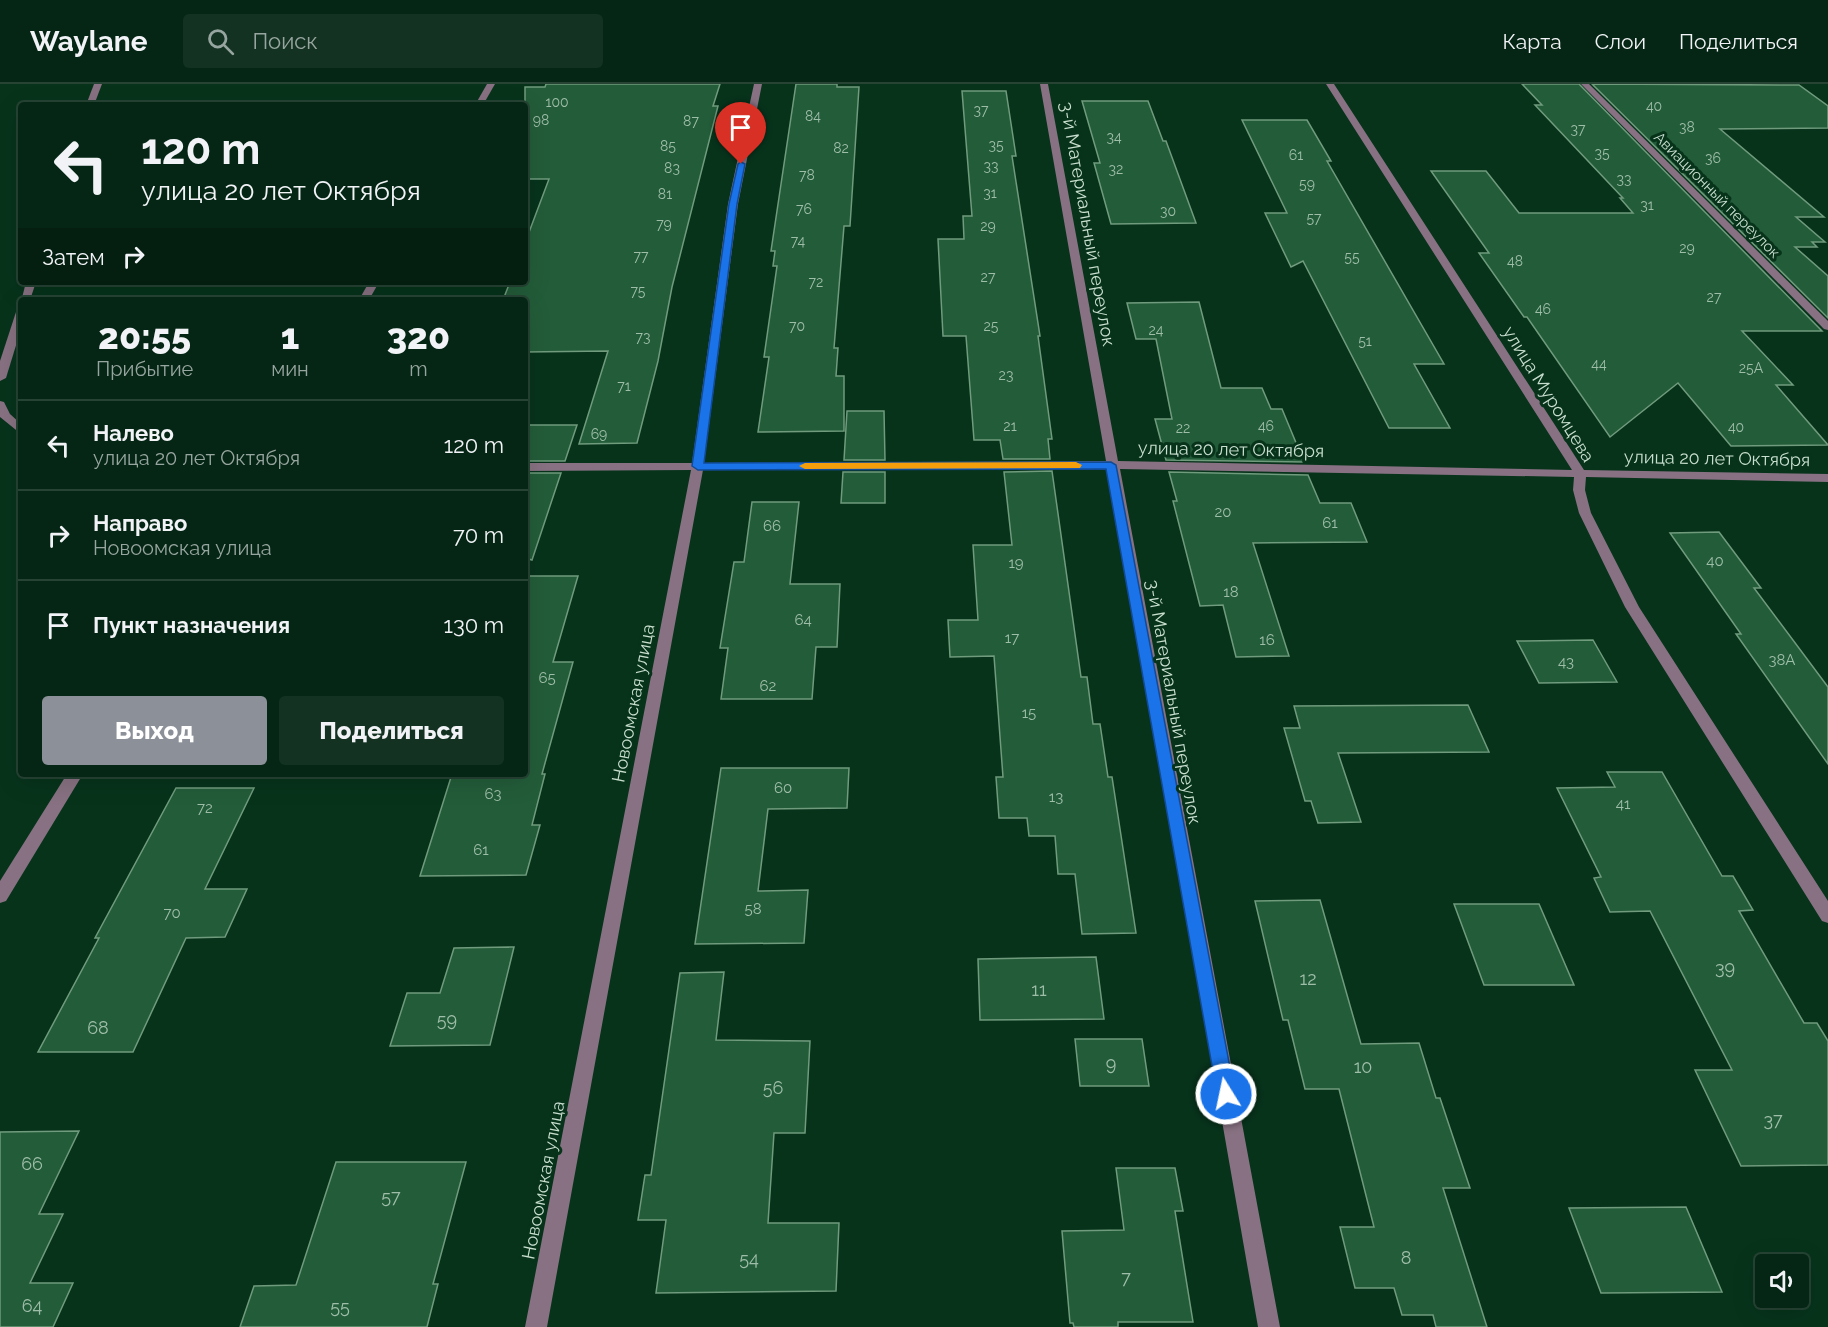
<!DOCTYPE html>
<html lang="ru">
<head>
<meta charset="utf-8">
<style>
  :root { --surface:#052614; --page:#133222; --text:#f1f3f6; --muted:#97a5a0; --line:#264334; --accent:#8c9099 }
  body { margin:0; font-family:Raleway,sans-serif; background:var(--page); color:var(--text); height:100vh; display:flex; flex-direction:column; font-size:22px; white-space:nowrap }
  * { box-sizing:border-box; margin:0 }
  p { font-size:20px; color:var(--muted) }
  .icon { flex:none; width:33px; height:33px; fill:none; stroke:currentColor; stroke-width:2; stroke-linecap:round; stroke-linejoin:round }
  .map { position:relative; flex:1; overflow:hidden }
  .sheet { position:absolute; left:18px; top:213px; width:510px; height:480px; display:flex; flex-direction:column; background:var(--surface); border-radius:6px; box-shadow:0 6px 24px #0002,0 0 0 2px var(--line) }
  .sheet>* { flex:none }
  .hud { position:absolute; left:18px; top:18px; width:510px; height:183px; border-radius:6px; box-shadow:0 6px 24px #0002,0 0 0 2px var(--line); background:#052614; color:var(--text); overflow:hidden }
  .controls { position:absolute; left:1755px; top:1170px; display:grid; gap:12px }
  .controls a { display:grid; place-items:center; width:54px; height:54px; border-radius:6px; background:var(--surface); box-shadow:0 6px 24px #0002,0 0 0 2px var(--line); font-size:30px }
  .pin { position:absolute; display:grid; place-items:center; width:51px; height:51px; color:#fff; margin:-62px -26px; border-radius:50% 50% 50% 0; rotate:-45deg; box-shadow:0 0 6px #0007 }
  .pin .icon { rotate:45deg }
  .me { position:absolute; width:66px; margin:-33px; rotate:350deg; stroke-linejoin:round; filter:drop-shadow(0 0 4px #0008) }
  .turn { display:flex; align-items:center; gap:21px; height:126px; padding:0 24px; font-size:27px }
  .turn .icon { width:78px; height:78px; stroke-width:2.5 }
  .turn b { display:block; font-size:42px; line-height:51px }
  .then { display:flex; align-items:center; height:57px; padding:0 24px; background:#0003; gap:12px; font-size:22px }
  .eta { display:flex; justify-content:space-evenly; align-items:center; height:102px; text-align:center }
  .eta b { font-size:36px; font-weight:800; line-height:42px }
  .primary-button { display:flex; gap:12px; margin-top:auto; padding:12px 24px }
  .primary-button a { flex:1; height:69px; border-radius:6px; background:var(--accent); color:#fff; font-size:24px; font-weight:800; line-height:69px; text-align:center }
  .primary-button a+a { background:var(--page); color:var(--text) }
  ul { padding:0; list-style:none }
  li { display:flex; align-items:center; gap:18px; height:90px; padding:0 24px; border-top:2px solid var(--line) }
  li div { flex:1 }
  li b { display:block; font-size:22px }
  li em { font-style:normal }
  header { display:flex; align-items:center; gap:36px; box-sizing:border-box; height:84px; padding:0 30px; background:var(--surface); border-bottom:2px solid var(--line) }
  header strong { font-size:28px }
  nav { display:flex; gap:33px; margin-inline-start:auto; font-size:21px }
  .search { width:420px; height:54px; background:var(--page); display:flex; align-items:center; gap:15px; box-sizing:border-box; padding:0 21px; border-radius:6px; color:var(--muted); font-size:22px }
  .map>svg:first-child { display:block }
</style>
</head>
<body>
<header>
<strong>Waylane</strong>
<div class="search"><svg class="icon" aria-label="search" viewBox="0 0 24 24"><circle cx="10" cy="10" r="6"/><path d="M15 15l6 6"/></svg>Поиск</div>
<nav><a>Карта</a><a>Слои</a><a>Поделиться</a></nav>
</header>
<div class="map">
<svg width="1828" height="1243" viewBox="0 0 1828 1243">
  <rect width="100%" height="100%" fill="#07331b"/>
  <g fill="#235c39" stroke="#709b7d" stroke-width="1.5">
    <path d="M 546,0 L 720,0 L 713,22 L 718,22 L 672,203 L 658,277 L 637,359 L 579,360 L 608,267 L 525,268 L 525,216 L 503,216 L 510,198 L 525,198 L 525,159 L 549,95 L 525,95 L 525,3 L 545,3 Z"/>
    <path d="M 796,0 L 837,0 L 837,3 L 859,3 L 850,142 L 844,142 L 834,264 L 838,264 L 836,292 L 844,292 L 844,347 L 758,348 L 769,273 L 764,273 L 777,182 L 773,182 L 775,167 L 771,167 Z"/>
    <path d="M 1522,0 L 1579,0 L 1822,247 L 1742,247 L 1793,301 L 1776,301 L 1828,361 L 1731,362 L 1678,299 L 1610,353 L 1527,233 L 1524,233 L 1479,169 L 1489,169 L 1431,87 L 1486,87 L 1519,129 L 1633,129 L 1620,114 L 1623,114 L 1535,21 L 1542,21 Z"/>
    <path d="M 1592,0 L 1799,1 L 1828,22 L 1828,44 L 1720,45 L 1824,133 L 1796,133 L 1825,158 L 1812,158 L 1817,163 L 1795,163 L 1828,192 L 1828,234 Z"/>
    <path d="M 962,7 L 1006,7 L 1016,72 L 1012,72 L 1040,252 L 1038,252 L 1052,355 L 1048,355 L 1050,375 L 1003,375 L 1000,356 L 974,356 L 966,252 L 943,252 L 938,155 L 964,155 L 963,132 L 972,132 Z"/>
    <path d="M 1082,17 L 1148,17 L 1163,57 L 1166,57 L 1196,139 L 1111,140 L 1094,79 L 1100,79 Z"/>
    <path d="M 1242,36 L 1307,36 L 1331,77 L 1327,77 L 1444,280 L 1414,280 L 1450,344 L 1389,344 L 1303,177 L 1291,183 L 1265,129 L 1287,129 Z"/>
    <path d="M 1199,218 L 1221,304 L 1262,304 L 1271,325 L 1282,325 L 1304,378 L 1166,376 L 1155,335 L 1172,335 L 1156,255 L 1136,255 L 1127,219 Z"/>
    <path d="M 847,327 L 884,327 L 885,376 L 844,376 Z"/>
    <path d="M 525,341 L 577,341 L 565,377 L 525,377 Z"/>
    <path d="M 1052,387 L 1081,593 L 1087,593 L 1093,640 L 1100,640 L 1108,693 L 1112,693 L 1136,849 L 1082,850 L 1075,790 L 1058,790 L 1055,752 L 1029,752 L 1027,734 L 999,734 L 996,693 L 1003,693 L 994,572 L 950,573 L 948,536 L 978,536 L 973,461 L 1012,461 L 1004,388 Z"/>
    <path d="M 843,388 L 885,388 L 885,419 L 841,419 Z"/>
    <path d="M 1169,388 L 1308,391 L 1320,419 L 1351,419 L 1367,458 L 1253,459 L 1289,572 L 1236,573 L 1223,521 L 1200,522 L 1173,417 L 1177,417 Z"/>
    <path d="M 525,389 L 561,389 L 532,476 L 525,474 Z"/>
    <path d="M 752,418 L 799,418 L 790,500 L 840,500 L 837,563 L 816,563 L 812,615 L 721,615 L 728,564 L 720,564 L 734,478 L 744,478 Z"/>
    <path d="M 1719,448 L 1761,504 L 1754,504 L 1828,603 L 1828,680 L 1736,550 L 1741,550 L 1670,449 Z"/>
    <path d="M 525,492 L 578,492 L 553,578 L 573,578 L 542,690 L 545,690 L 532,741 L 540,741 L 526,791 L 420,792 L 452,690 L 525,690 Z"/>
    <path d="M 1593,556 L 1617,598 L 1539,599 L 1517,557 Z"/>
    <path d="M 1468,621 L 1489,668 L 1338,669 L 1361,738 L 1318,739 L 1311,717 L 1305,717 L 1284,644 L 1300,644 L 1294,622 Z"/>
    <path d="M 721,684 L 849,684 L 847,724 L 768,725 L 758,807 L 808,806 L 804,859 L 695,860 Z"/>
    <path d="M 1607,688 L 1662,688 L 1722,792 L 1733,792 L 1753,826 L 1739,827 L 1804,939 L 1817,939 L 1828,957 L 1828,1081 L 1741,1082 L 1695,986 L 1732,986 L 1650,827 L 1610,828 L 1594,794 L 1601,793 L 1557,704 L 1615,703 Z"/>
    <path d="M 176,704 L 254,704 L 205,805 L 247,805 L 225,853 L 186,854 L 133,968 L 38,968 L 99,854 L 95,854 Z"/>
    <path d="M 1320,816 L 1361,960 L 1419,959 L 1436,1014 L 1440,1014 L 1470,1104 L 1443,1104 L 1487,1243 L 1436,1243 L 1433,1231 L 1402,1231 L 1394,1204 L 1355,1204 L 1340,1143 L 1374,1143 L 1339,1005 L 1305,1005 L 1288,936 L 1283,936 L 1255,817 Z"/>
    <path d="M 1454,820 L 1539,820 L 1574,901 L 1484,901 Z"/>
    <path d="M 514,863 L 490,961 L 390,962 L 407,909 L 440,909 L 454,864 Z"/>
    <path d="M 1096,873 L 1104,935 L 980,936 L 978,875 Z"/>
    <path d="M 724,888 L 716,956 L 810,957 L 805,1049 L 774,1049 L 768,1139 L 839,1139 L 836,1207 L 656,1209 L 666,1136 L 638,1136 L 645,1091 L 651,1091 L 680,889 Z"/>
    <path d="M 1075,955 L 1142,955 L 1149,1002 L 1080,1002 Z"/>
    <path d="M 79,1047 L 39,1130 L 63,1130 L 30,1199 L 73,1199 L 53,1243 L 0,1243 L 0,1048 Z"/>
    <path d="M 336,1078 L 466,1078 L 433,1200 L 438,1200 L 427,1243 L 240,1243 L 254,1202 L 296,1201 Z"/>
    <path d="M 1116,1084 L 1175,1084 L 1183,1127 L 1175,1127 L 1193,1238 L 1118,1238 L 1118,1243 L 1074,1243 L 1073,1239 L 1070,1239 L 1062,1147 L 1124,1146 Z"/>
    <path d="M 1686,1123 L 1722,1208 L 1601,1209 L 1569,1124 Z"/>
  </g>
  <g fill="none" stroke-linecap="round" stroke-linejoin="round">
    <g fill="#877182" fill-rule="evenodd">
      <path d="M 94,0 L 102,0 L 94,21 L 86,21 Z"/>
      <path d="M 487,0 L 495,0 L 483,21 L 475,21 Z"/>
      <path d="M 754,0 L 762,0 L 738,120 L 704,379 L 1106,377 L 1040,0 L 1048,0 L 1118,377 L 1572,386 L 1326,0 L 1334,0 L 1584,386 L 1828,390 L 1828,398 L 1586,393 L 1585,406 L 1591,429 L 1639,523 L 1828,817 L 1828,839 L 1822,837 L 1625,523 L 1579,429 L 1573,406 L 1574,393 L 1120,385 L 1280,1243 L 1258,1243 L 1108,385 L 703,386 L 547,1243 L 525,1243 L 691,386 L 525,387 L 525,379 L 692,379 L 728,120 Z"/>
      <path d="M 1581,0 L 1589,0 L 1828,237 L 1828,246 L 1824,245 Z"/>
      <path d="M 26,198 L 36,198 L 30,216 L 21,218 Z"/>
      <path d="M 369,198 L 379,198 L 369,216 L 359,216 Z"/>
      <path d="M 21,225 L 21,245 L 6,294 L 0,297 L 0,277 L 16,228 Z"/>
      <path d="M 0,317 L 4,318 L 10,330 L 21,340 L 21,350 L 0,333 Z"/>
      <path d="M 67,690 L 83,690 L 6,817 L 0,819 L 0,797 Z"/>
    </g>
  </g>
  <path fill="#1a73e8" stroke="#114b97" stroke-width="1.5" d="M 741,78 L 745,80 L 737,120 L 704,379 L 1111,378 L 1116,381 L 1235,1010 L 1232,1016 L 1226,1018 L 1220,1016 L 1217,1010 L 1106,385 L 698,386 L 692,382 L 729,120 L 738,80 Z"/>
  <path fill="#f59e0b" d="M 1076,378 L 1082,381 L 1080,384 L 805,385 L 799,382 L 805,379 Z"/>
  <g text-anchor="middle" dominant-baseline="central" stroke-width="6" stroke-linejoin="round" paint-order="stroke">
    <g font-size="14" fill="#9fbea9">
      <text x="557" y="18">100</text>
      <text x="1654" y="22">40</text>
      <text x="981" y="26">37</text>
      <text x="813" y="32">84</text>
      <text x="541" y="36">98</text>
      <text x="691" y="37">87</text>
      <text x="1687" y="43">38</text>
      <text x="1578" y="45">37</text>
      <text x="1114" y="53">34</text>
      <text x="996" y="61">35</text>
      <text x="668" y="62">85</text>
      <text x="841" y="64">82</text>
      <text x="1602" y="69">35</text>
      <text x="1296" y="71">61</text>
      <text x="1713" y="74">36</text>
      <text x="991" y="82">33</text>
      <text x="672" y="84">83</text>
      <text x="1116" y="85">32</text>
      <text x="807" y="91">78</text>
      <text x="1624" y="95">33</text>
      <text x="1307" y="100">59</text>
      <text x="990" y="109">31</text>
      <text x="665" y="110">81</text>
      <text x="1647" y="121">31</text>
      <text x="804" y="125">76</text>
      <text x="1168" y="127">30</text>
      <text x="1314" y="134">57</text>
      <text x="664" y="140">79</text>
      <text x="988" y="142">29</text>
      <text x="798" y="157">74</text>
      <text x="1687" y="164">29</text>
      <text x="641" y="172">77</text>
      <text x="1352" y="173">55</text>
      <text x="1515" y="177">48</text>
      <text x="988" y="193">27</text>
      <text x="816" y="198">72</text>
      <text x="638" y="207">75</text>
      <text x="1714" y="213">27</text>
      <text x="1543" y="225">46</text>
      <text x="797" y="242">70</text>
      <text x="991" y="242">25</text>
      <text x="1156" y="246">24</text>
      <text x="643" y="253">73</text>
      <text x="1365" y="257">51</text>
      <text x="1599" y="280">44</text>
      <text x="1751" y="284">25А</text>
      <text x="1006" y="291">23</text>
      <text x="624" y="302">71</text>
      <text x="1010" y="342">21</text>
      <text x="1266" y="342">46</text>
      <text x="1736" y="343">40</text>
      <text x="1183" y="344">22</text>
      <text x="599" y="350">69</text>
    </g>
    <g font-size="15" fill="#c8dece" stroke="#07331b">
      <text transform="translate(1717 111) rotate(45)">Авиационный переулок</text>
    </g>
    <g font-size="15" fill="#9fbea9">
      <text x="1223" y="428">20</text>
      <text x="1330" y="439">61</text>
      <text x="772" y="442">66</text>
      <text x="1715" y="477">40</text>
      <text x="1016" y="479">19</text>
      <text x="1231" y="508">18</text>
      <text x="803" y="536">64</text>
      <text x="1012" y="554">17</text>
      <text x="1267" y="556">16</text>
      <text x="1782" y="576">38А</text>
      <text x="1566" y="578">43</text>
      <text x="547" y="594">65</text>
      <text x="768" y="602">62</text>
      <text x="1029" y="629">15</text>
      <text x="783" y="704">60</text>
      <text x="493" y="710">63</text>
      <text x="1056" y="713">13</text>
      <text x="1623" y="720">41</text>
      <text x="205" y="724">72</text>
      <text x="481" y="766">61</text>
      <text x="753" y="825">58</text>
      <text x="172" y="829">70</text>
    </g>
    <g font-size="18" fill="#c8dece" stroke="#07331b">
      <text transform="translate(1088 140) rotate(80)">3-й Материальный переулок</text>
      <text transform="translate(1549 310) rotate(58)">улица Муромцева</text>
      <text transform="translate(1231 365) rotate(1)">улица 20 лет Октября</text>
      <text transform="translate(1717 374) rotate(1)">улица 20 лет Октября</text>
      <text transform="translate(1174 618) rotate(80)">3-й Материальный переулок</text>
      <text transform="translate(633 619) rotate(-79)">Новоомская улица</text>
      <text transform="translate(543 1096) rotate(-79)">Новоомская улица</text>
    </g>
    <g font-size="18" fill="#9fbea9">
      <text x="1725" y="883">39</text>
      <text x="1308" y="894">12</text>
      <text x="1039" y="905">11</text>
      <text x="447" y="935">59</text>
      <text x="98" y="943">68</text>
      <text x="1111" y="979">9</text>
      <text x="1363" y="982">10</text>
      <text x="773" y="1003">56</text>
      <text x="1773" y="1035">37</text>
      <text x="32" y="1079">66</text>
      <text x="391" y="1112">57</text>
      <text x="1406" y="1173">8</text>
      <text x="749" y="1174">54</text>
      <text x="1126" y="1193">7</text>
      <text x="32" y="1221">64</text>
      <text x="340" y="1222">55</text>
    </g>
  </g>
</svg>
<div class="controls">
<a><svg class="icon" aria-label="sound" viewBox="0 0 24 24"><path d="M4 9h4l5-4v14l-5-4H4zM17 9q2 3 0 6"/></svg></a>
</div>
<div class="pin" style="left:741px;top:80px;background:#d93025"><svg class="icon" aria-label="arrive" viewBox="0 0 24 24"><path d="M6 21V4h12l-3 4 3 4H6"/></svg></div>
<svg class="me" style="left:1226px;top:1010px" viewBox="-20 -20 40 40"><circle r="17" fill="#1a73e8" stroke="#fff" stroke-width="3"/><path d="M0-11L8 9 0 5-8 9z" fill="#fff"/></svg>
<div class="hud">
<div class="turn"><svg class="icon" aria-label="left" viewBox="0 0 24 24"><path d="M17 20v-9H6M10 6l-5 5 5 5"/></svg><div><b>120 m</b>улица 20 лет Октября</div></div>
<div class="then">Затем<svg class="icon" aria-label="right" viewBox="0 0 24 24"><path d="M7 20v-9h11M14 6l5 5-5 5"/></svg></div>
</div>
<section class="sheet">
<div class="eta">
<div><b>20:55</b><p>Прибытие</p></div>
<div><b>1</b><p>мин</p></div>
<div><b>320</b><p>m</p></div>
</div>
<ul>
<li><svg class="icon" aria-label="left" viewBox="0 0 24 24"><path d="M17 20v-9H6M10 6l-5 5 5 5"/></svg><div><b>Налево</b><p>улица 20 лет Октября</p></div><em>120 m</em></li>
<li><svg class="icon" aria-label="right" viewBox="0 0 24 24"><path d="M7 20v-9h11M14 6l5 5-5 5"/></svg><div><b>Направо</b><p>Новоомская улица</p></div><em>70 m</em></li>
<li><svg class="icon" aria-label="arrive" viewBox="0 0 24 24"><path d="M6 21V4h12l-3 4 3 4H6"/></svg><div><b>Пункт назначения</b></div><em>130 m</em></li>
</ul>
<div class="primary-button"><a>Выход</a><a>Поделиться</a></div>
</section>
</div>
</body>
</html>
